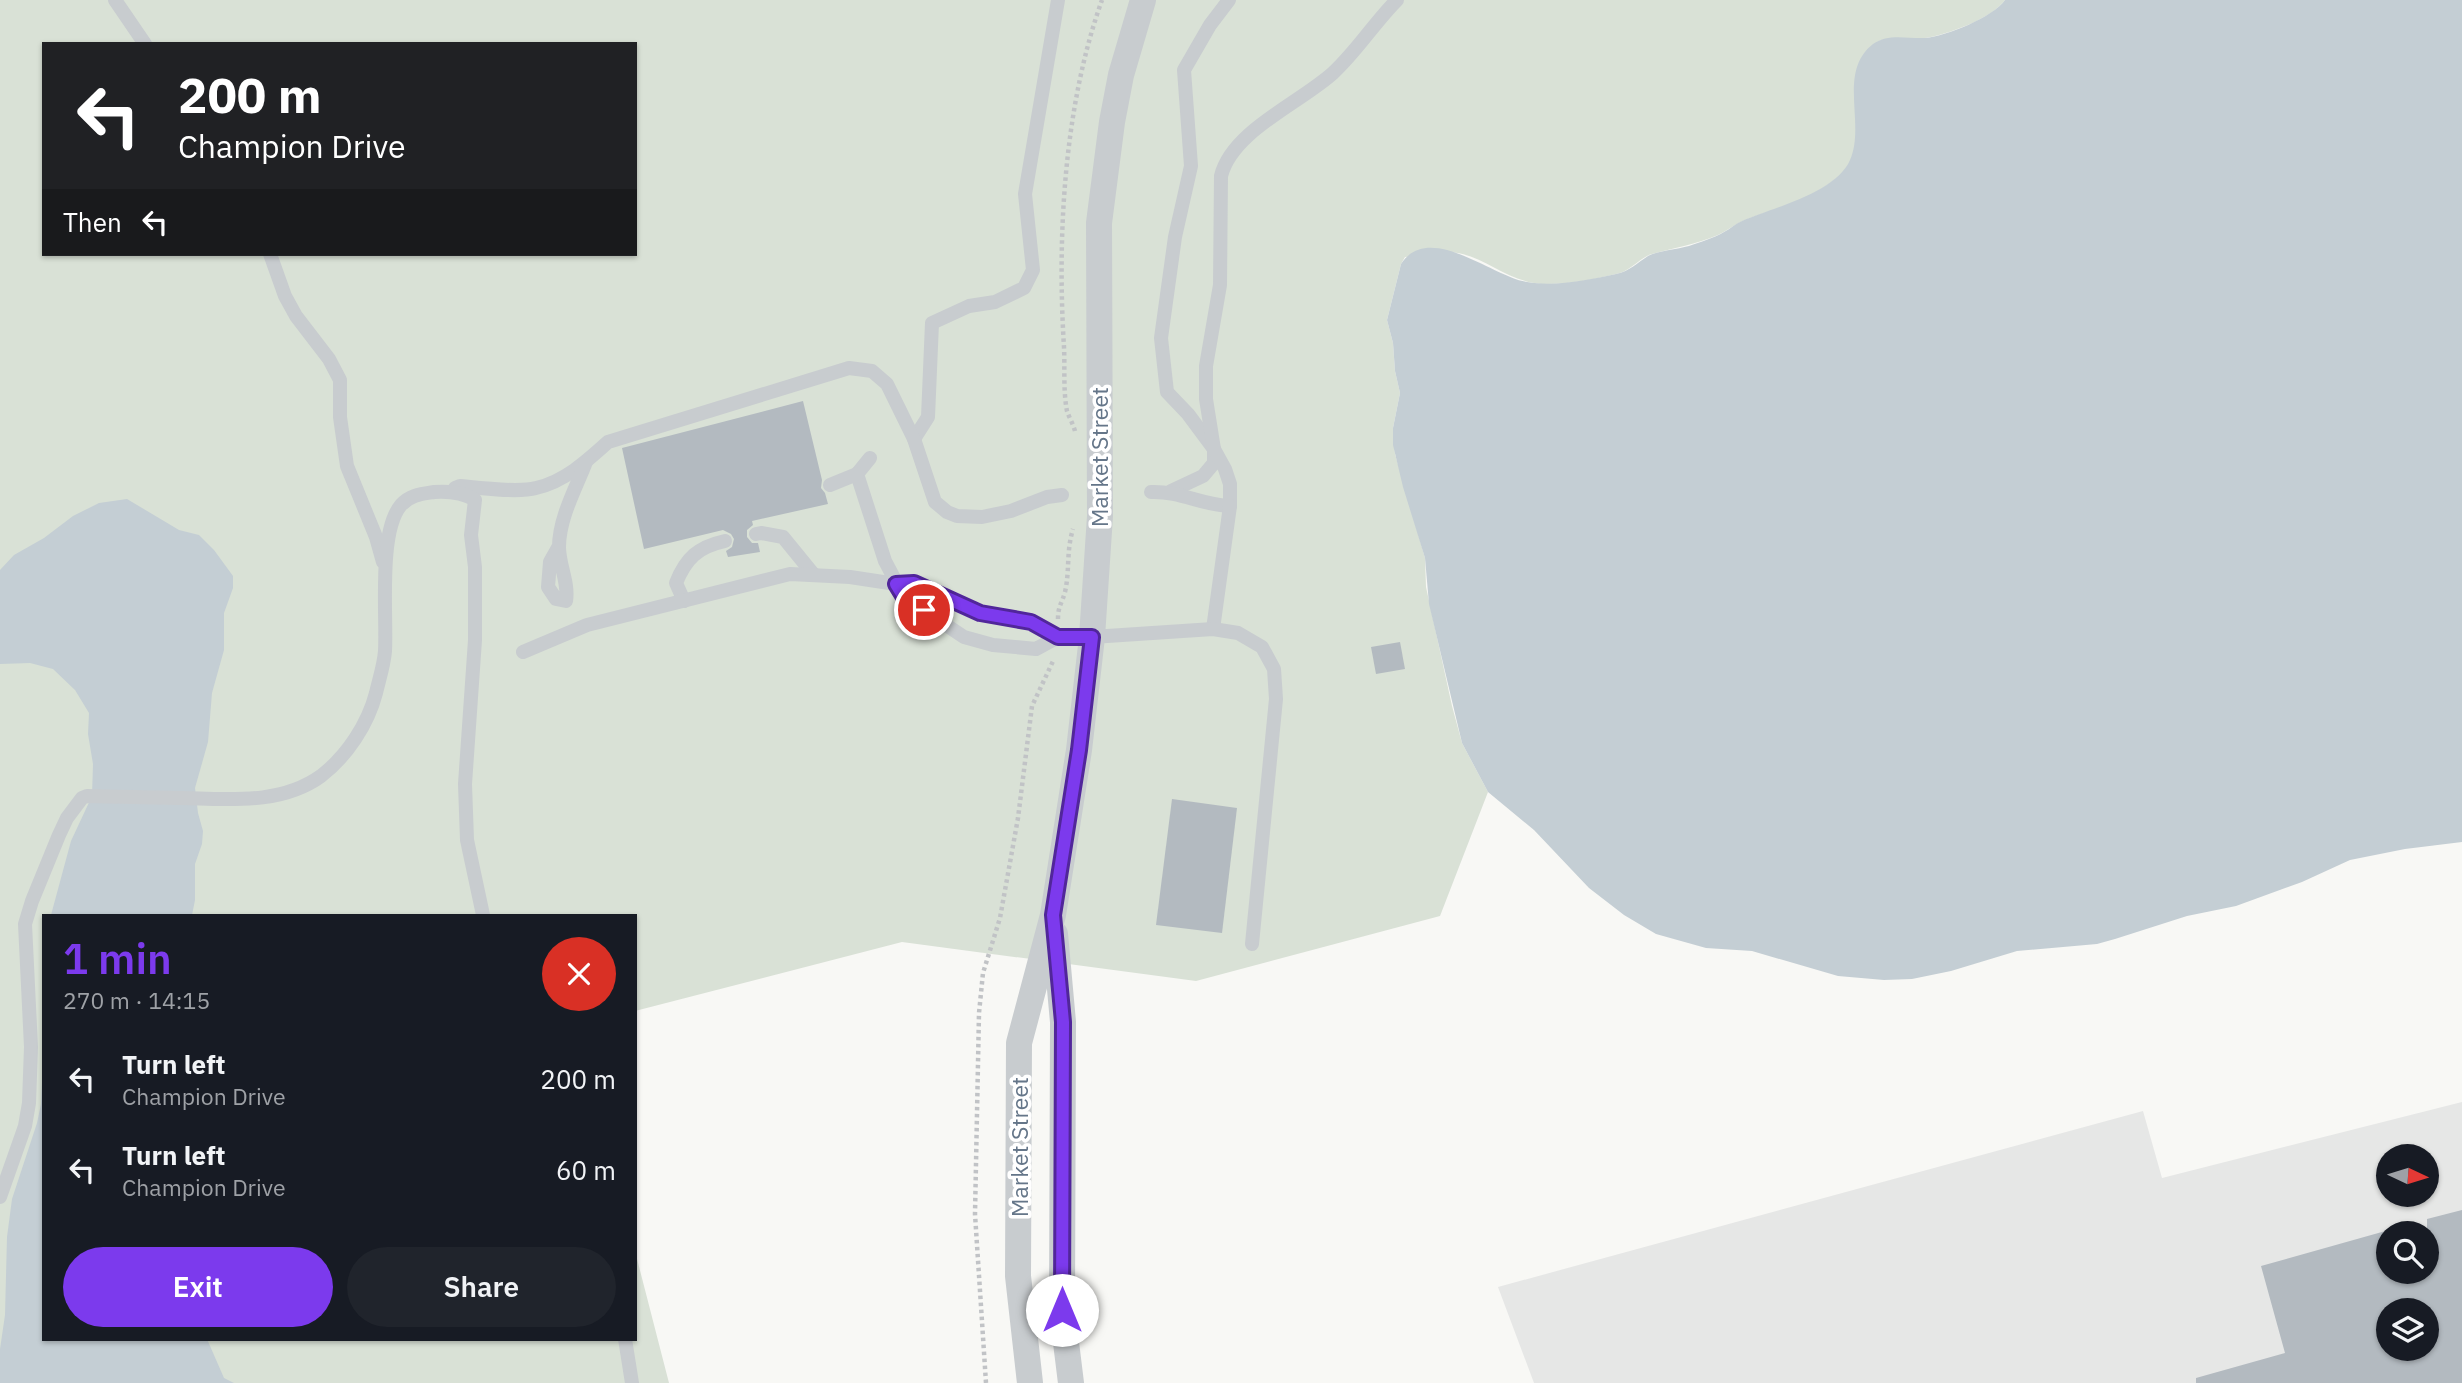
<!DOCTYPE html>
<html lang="en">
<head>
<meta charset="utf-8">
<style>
  :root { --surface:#171b24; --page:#20242c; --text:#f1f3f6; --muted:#9ea1a6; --accent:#7c3aed }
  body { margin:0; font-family:"IBM Plex Sans",sans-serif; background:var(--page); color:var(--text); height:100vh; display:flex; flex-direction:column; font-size:26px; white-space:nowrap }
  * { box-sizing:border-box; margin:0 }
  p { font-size:23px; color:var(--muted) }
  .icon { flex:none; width:38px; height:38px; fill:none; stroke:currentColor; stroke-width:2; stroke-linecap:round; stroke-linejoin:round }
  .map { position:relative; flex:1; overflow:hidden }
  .sheet { position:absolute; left:42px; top:914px; width:595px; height:427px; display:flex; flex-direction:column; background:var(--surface); border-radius:0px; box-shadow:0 2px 5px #0004 }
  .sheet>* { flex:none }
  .banner { position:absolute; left:42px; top:42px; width:595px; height:214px; border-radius:0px; box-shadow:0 2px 5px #0004; background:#202124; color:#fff; overflow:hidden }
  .needle { width:46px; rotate:94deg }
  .buttons { position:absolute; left:2376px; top:1144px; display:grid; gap:14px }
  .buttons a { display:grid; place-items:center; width:63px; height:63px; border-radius:50%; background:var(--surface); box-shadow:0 2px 5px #0004; font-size:35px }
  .pin { position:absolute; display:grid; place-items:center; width:60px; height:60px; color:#fff; margin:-30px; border:4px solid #fff; border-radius:50%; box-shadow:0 2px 7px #0007 }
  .me { position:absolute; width:77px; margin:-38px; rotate:0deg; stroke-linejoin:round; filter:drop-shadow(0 0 5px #0008) }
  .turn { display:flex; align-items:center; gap:24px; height:147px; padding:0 21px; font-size:32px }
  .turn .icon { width:91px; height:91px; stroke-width:2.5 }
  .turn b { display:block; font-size:49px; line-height:60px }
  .then { display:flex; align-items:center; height:66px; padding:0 21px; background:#0003; gap:14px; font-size:26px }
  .round { display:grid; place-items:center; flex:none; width:74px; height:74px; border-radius:37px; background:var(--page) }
  .overview { display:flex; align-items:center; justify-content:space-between; height:119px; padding:0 21px }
  h1 { font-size:42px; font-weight:600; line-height:52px; color:var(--accent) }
  .cta { display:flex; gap:14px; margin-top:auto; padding:14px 21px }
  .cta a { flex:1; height:80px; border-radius:42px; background:var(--accent); color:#fff; font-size:28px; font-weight:600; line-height:80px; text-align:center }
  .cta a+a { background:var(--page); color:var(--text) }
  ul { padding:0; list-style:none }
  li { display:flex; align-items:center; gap:21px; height:91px; padding:0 21px }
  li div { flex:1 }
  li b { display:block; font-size:26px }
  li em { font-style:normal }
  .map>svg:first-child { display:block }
</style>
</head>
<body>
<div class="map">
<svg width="2462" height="1383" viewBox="0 0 2462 1383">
  <rect width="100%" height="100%" fill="#f8f8f5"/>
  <path fill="#e6e7e6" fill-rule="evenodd" d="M 2462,1102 L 2462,1383 L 1534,1383 L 1498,1287 L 2143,1111 L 2162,1178 ZM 2389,1157 L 2427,1157 L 2427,1195 L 2389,1195 ZM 2389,1234 L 2427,1234 L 2427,1272 L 2389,1272 ZM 2389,1311 L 2427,1311 L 2427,1349 L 2389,1349 Z"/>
  <path fill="#d9e1d6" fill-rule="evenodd" d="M 0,0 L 2005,0 C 1992,18 1953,32 1931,37 C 1915,40 1897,39 1881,40 C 1830,67 1875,137 1844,171 C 1819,198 1778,207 1745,220 C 1735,224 1727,231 1718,235 C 1696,244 1674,248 1652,254 C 1641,257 1632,269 1620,273 C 1597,279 1566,285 1542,284 C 1509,282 1488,259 1458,253 C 1442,250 1422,256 1405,257 L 1401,264 L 1387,320 L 1393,343 L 1395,371 L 1400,393 L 1393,428 L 1395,454 L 1425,558 L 1426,587 L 1452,706 L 1462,743 L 1488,792 L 1440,916 L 1196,981 L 902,942 L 635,1011 L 635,915 L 44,915 L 44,1339 L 635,1339 L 635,1251 L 669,1383 L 0,1383 ZM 44,44 L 635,44 L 635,254 L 44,254 Z"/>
  <g fill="#c4ced4">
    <path d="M 2005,0 L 2462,0 L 2462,842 L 2405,849 L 2350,860 L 2302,882 L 2236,906 L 2187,916 L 2115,939 L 2097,944 L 2017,951 L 1951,971 L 1912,979 L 1884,980 L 1838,976 L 1752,951 L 1706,948 L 1656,934 L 1624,915 L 1589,888 L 1534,830 L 1488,792 L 1462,743 L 1429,604 L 1425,558 L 1403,487 L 1393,445 L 1393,428 L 1400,393 L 1395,371 L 1393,343 L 1387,320 L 1401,264 C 1429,221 1493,277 1527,282 C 1555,287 1588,280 1616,274 C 1630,271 1637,263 1648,256 C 1657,251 1678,249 1689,246 C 1700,242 1714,238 1724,232 C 1730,229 1735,224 1742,221 C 1772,208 1836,193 1850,160 C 1866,124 1837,72 1873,44 C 1888,33 1908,39 1925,38 C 1947,36 1993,17 2005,0 Z"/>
    <path d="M 127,499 L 179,530 L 199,535 L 214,550 L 233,576 L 233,588 L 224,613 L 224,650 L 212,693 L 208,742 L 195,788 L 198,813 L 203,831 L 202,844 L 195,864 L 195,900 L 192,915 L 51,915 L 71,841 L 92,796 L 93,764 L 88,734 L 89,713 L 75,690 L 53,669 L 30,663 L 0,664 L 0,570 L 14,555 L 44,538 L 73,516 L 99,503 Z"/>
    <path d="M 44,1040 L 44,1339 L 207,1339 L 224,1378 L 234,1383 L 0,1383 L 0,1349 L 5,1315 L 7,1237 L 12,1199 L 37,1123 L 41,1104 Z"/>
  </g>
  <g fill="#b3bac0" fill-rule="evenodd">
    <path d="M 803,401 L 822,480 L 821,488 L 825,493 L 828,504 L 752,521 L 753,525 L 747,530 L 747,537 L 752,543 L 758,543 L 760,552 L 728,557 L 726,551 L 732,547 L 734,539 L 731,534 L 723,530 L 644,549 L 622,448 Z"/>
    <path d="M 1400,642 L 1405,669 L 1376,674 L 1371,647 Z"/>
    <path d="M 1172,799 L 1237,808 L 1222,933 L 1156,925 Z"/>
    <path d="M 2462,1210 L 2462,1383 L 2196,1383 L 2196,1378 L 2285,1353 L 2261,1266 L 2389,1230 L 2389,1272 L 2427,1272 L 2427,1219 ZM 2389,1311 L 2427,1311 L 2427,1349 L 2389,1349 Z"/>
  </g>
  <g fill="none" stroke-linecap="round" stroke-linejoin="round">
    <g stroke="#c1c3c6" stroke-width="4.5" stroke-dasharray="3.5 3.5" stroke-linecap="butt">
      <path d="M 1075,431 C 1073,424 1069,417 1067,411 C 1063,391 1065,367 1064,347 C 1057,236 1064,106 1102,0"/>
      <path d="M 1058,619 C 1058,606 1062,603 1065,592 C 1070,570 1066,552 1073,529"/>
      <path d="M 986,1383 L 975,1214 L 979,1013 L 983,973 L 1000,918 L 1018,818 L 1032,706 L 1054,659"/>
    </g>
    <g stroke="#c8cccf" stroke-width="14">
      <path d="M 115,0 L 145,44"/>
      <path d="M 270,254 L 285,296 L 296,316 L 329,359 L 340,380 L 340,417 L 347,466 L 376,537 L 383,562"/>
      <path d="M 914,439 L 928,417 L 932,323 L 969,306 L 995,302 L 1024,288 L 1033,270 L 1025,194 L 1058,0"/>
      <path d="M 870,458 L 857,474 L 885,561 L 904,597 L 964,637 L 993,645 L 1036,649 L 1058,637"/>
      <path d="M 830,485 L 857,474"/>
      <path d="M 455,488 L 460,486 C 480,488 518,493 536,488 C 564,482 587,461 608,442 L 849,368 L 872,371 L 887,384 L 914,439 L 935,502 L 947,512 L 957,516 L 982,517 L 1011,511 L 1047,497 L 1062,495"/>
      <path d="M 1171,491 L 1203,476 L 1214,463 L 1214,449 L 1188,414 L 1167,392 L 1161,338 L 1175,237 L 1191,166 L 1184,70 L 1210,25 L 1229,0"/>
      <path d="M 1151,492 C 1181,491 1201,505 1230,506 L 1230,484 L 1225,469 L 1214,449 L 1206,399 L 1206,366 L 1220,285 L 1221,176 C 1232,131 1300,103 1333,73 C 1357,51 1374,23 1397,0"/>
      <path d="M 756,534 L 761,533 L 783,537 L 814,575"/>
      <path d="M 559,546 L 550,562 L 548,587 L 556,599 L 566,601 C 569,583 559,565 559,547 C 559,518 576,488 586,462"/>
      <path d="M 684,601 L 676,583 C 686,558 698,547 725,541"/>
      <path d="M 1213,629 L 1230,506"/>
      <path d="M 523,652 L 587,625 L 790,574 L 850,577 L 896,584 L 913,583 L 980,613 L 1031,622 L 1058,637 L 1092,637 L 1213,629 L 1238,633 L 1262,647 L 1274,669 L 1276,699 L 1252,944"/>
      <path d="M 0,1197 L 25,1126 L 29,1103 L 31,1047 L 25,924 L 32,901 L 59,835 L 67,818 L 82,798 L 87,796 C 119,797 151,797 182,798 C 229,799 281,805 321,776 C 347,756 368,724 376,693 C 379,680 384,665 385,651 C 387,616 378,532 401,505 C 410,495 421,494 434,492 C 449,491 462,492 475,500 L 471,535 L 475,567 L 475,640 L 465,784 L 467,840 L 483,915"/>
      <path d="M 625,1339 L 632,1383"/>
    </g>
    <g stroke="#c8cccf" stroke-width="26">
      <path d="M 1055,934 L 1063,1022 L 1062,1310 L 1071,1383"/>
      <path d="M 1030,1383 L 1018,1276 L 1019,1043 L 1053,915 L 1079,750 L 1092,637 L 1100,516 L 1099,223 L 1112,122 L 1121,75 L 1143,0"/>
    </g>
  </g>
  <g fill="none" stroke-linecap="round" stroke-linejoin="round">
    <g stroke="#51269a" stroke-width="18">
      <path id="route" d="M 924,610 L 904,597 L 896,584 L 914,583 L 980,613 L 1031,622 L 1058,637 L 1092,637 L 1079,750 L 1053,915 L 1063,1022 L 1062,1310"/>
    </g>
    <use href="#route" stroke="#7c3aed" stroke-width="12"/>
  </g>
  <g text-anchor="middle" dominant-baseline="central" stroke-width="7" stroke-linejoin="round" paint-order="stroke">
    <g font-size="23" fill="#657689" stroke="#fff">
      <text transform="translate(1099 457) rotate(-90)">Market Street</text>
      <text transform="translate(1019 1147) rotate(-90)">Market Street</text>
    </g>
  </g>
</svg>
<div class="buttons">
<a><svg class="needle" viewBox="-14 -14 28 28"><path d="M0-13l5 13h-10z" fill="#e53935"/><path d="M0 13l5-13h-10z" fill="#9ea1a6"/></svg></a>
<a><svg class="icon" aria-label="search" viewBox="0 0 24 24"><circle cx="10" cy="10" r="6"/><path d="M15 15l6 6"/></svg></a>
<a><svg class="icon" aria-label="layers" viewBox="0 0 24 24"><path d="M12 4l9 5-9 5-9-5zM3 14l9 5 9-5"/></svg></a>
</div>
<div class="pin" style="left:924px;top:610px;background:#d93025"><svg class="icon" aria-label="arrive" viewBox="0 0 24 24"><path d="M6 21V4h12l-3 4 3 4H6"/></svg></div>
<svg class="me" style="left:1062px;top:1310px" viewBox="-20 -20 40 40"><circle r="19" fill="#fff"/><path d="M0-13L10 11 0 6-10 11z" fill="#7c3aed"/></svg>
<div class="banner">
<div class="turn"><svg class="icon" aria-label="left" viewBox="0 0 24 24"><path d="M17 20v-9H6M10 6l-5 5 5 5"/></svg><div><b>200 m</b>Champion Drive</div></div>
<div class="then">Then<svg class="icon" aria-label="left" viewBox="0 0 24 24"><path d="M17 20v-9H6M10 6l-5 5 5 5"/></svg></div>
</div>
<section class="sheet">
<div class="overview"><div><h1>1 min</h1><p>270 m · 14:15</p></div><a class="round" style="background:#d93025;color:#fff"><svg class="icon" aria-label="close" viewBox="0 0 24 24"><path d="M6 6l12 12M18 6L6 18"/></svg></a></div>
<ul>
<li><svg class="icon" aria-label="left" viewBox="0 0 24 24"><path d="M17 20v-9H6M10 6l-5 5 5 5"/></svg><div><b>Turn left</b><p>Champion Drive</p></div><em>200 m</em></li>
<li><svg class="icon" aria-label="left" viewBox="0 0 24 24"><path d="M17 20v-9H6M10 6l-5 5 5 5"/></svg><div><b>Turn left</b><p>Champion Drive</p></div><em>60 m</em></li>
</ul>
<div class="cta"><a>Exit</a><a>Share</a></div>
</section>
</div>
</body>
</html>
